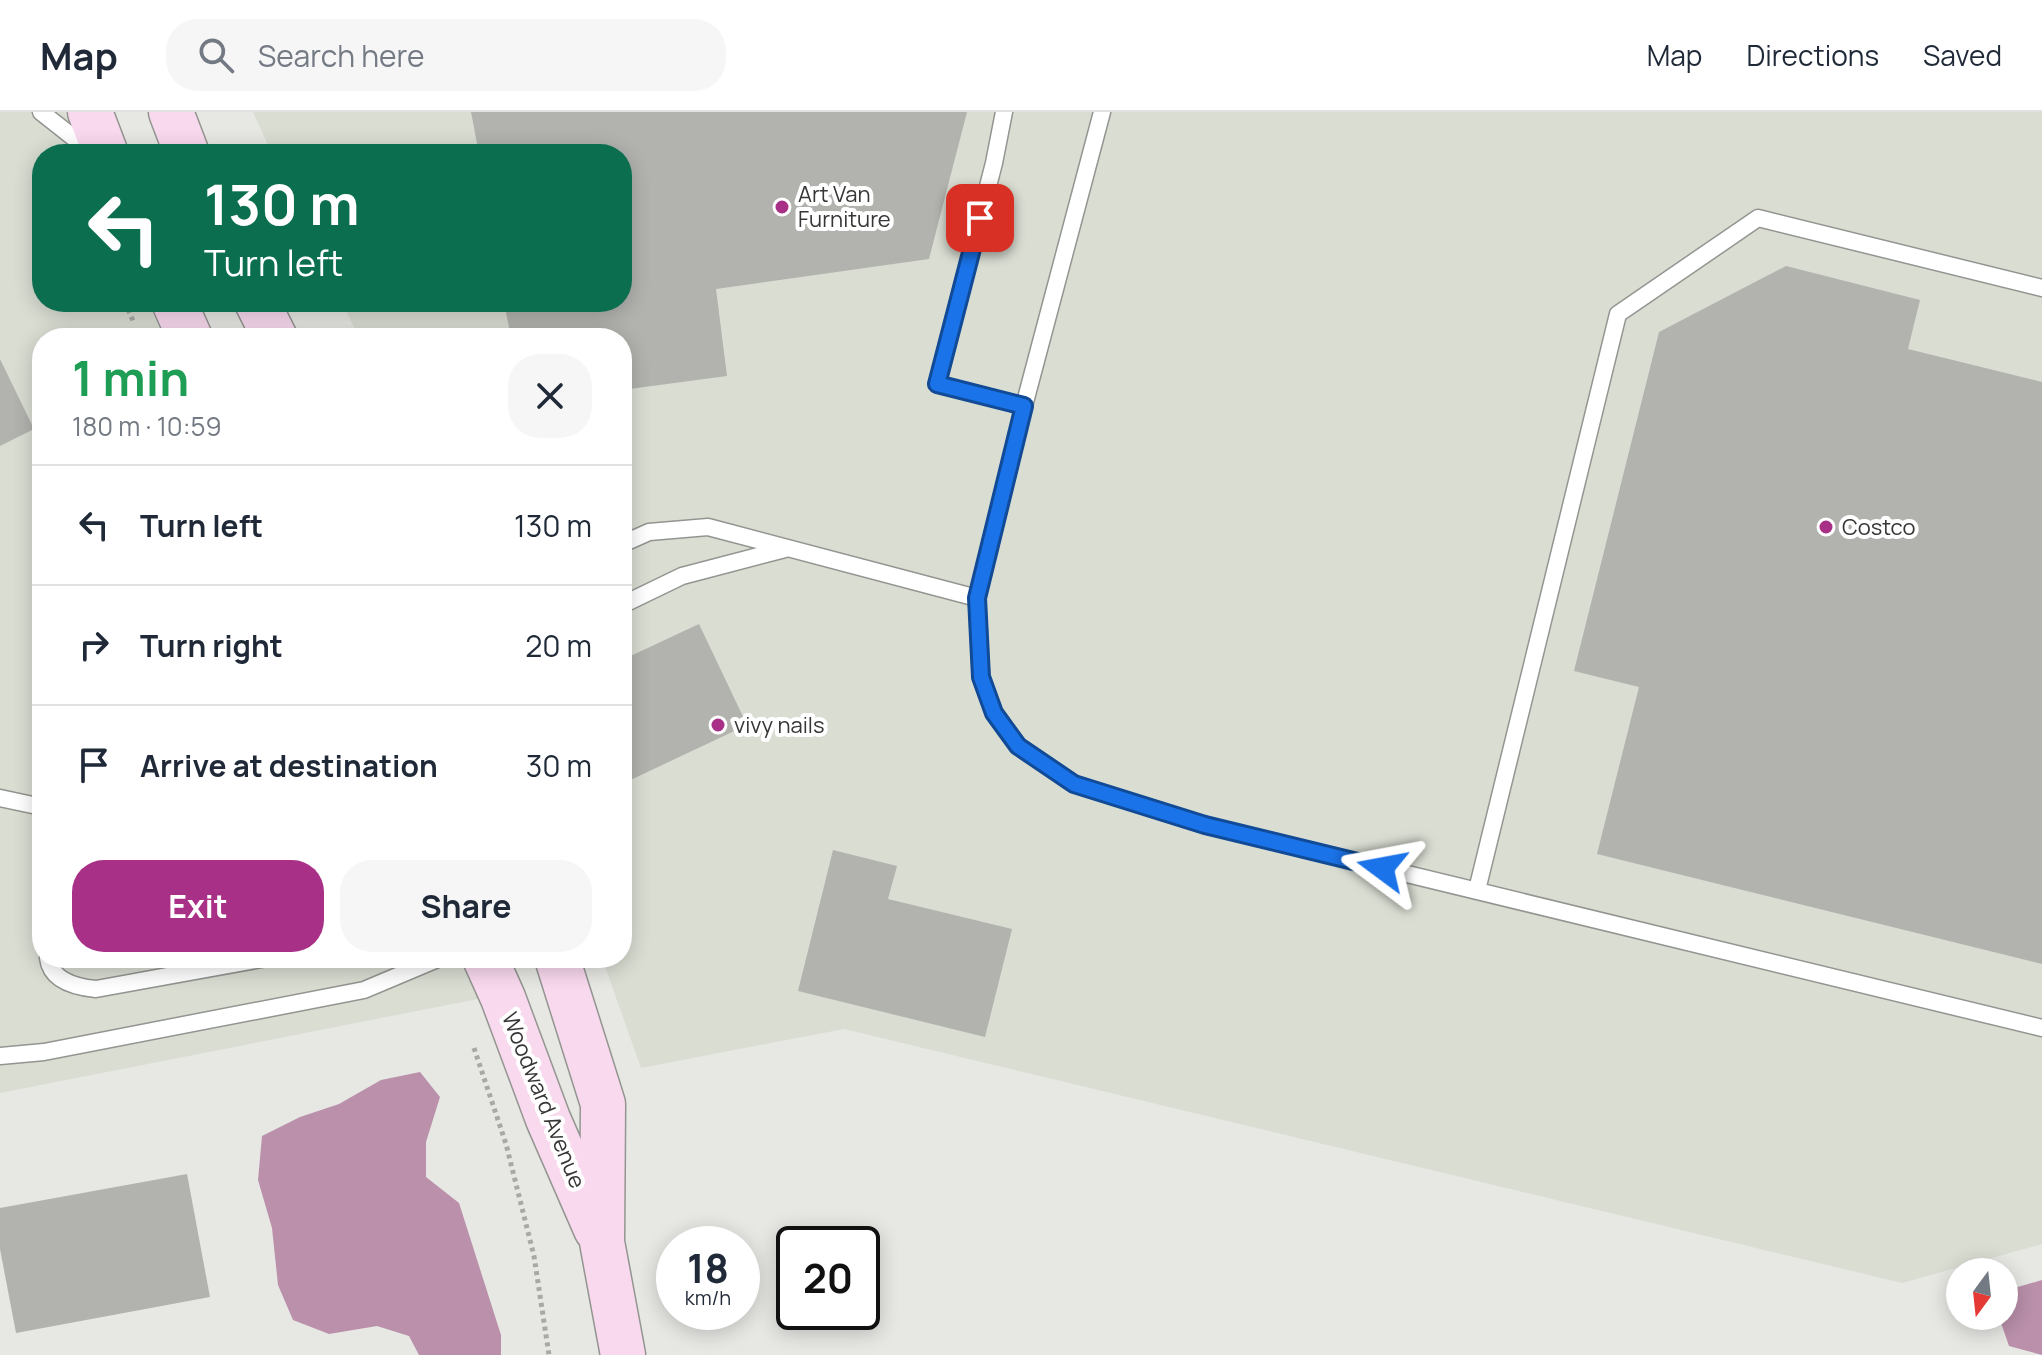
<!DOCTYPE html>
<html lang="en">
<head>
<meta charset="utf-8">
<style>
  :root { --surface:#fff; --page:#f6f6f7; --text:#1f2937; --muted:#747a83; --line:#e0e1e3; --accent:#a83087 }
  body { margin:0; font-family:Manrope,sans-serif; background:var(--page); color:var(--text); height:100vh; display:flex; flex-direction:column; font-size:30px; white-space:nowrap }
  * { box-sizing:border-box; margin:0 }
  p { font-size:26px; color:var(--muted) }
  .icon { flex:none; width:44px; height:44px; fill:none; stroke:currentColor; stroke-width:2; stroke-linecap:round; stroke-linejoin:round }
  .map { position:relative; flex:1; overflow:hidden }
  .side { position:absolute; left:32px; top:216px; width:600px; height:640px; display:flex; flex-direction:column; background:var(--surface); border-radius:32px; box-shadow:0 4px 20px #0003 }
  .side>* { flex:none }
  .hud { position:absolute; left:32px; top:32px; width:600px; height:168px; border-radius:32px; box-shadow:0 4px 20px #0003; background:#0b6e4f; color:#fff; overflow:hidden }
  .needle { width:52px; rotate:195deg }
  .buttons { position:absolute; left:1946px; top:1146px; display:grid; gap:16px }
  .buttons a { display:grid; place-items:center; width:72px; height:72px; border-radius:50%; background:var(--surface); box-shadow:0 4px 20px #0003; font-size:40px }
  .speed { position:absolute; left:656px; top:1114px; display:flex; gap:16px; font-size:40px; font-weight:700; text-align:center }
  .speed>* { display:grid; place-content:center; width:104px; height:104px; border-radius:50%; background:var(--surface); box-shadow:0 4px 20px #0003; line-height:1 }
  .speed small { font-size:20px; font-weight:400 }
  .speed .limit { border:4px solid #111; border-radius:12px; background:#fff; color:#111 }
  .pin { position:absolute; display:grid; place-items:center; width:68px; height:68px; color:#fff; margin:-34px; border-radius:16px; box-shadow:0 4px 12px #0006 }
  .me { position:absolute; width:88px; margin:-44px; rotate:283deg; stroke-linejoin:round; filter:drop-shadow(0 0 6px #0008) }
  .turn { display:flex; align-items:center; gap:28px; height:168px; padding:0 40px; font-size:36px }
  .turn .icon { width:104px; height:104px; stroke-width:2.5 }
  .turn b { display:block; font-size:56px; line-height:68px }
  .round { display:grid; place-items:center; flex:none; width:84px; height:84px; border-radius:32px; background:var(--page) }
  .head { display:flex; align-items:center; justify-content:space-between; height:136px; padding:0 40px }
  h1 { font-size:48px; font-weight:700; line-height:60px; color:#1e9e55 }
  .cta { display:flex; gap:16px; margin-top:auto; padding:16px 40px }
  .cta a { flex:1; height:92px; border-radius:32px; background:var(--accent); color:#fff; font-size:32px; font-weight:700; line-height:92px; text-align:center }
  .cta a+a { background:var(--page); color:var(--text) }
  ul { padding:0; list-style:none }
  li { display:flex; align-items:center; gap:24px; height:120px; padding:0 40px; border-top:2px solid var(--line) }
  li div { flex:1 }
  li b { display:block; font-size:30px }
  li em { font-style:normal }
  header { display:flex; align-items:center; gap:48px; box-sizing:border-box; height:112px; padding:0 40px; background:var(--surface); border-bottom:2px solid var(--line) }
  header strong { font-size:38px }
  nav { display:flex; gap:44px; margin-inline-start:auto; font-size:28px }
  .search { width:560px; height:72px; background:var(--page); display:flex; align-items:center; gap:20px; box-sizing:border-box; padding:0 28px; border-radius:32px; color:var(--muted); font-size:30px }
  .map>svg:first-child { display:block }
</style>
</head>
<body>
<header>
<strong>Map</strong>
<div class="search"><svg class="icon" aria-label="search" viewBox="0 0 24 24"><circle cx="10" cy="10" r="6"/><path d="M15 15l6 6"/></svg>Search here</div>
<nav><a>Map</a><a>Directions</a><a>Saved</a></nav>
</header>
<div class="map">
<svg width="2042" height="1243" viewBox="0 0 2042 1243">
  <rect width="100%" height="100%" fill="#e7e8e4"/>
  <g fill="#d9ddd2">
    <path d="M 0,0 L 65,0 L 82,42 L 42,42 L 42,190 L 147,190 L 164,226 L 42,226 L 42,846 L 463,846 L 483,886 L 0,981 Z"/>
    <path d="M 253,0 L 2042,0 L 2042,1132 L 1902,1171 L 844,917 L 641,956 L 602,846 L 622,846 L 622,226 L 359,226 L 342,190 L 622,190 L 622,42 L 272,42 Z"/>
  </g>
  <g fill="#ba90aa">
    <path d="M 420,960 L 440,985 L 426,1030 L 426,1065 L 459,1091 L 501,1223 L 501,1243 L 419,1243 L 409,1224 L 377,1214 L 329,1222 L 293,1208 L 278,1173 L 272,1116 L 258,1068 L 262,1024 L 300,1005 L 339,992 L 381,968 Z"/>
    <path d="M 2042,1168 L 2042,1243 L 2009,1234 L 1999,1205 L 2004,1204 L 2004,1193 L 2011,1177 Z"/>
  </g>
  <g fill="#b2b3af">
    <path d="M 471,0 L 967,0 L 929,147 L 716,177 L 727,264 L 622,278 L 622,226 L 511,226 L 504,190 L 622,190 L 622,42 L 479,42 Z"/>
    <path d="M 1786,154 L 1920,188 L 1908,237 L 2042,270 L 2042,852 L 1597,742 L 1639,575 L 1574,559 L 1659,220 Z"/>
    <path d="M 0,247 L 34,317 L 0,334 Z"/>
    <path d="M 699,512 L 747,613 L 622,672 L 622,548 Z"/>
    <path d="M 833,738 L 897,754 L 888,787 L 1012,817 L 985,925 L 798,879 Z"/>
    <path d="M 187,1062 L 210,1185 L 16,1221 L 0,1137 L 0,1096 Z"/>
  </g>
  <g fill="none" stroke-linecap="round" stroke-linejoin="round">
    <g stroke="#939591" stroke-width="19">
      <g id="lane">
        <path d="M 41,0 L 93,41"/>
        <path d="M 1004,0 L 994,51 L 937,272 L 1024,294"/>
        <path d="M 1102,0 L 1024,294 L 977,486 L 981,565 L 994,601 L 1018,634 L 1074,672 L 1205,713 L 2042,916"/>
        <path d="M 622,432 L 649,420 L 708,415 L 977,486"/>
        <path d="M 622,493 L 682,464 L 785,437"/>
        <path d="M 0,686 L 42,695"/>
        <path d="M 1477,778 L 1618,202 L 1758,106 L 2042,176"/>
        <path d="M 48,846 C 51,869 75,875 96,877 L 267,846"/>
        <path d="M 0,944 L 44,940 L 364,878 L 440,846"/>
      </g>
    </g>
    <g stroke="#939591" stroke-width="47">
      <g id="secondary">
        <path d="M 90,0 L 106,42"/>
        <path d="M 171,0 L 187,42"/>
        <path d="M 174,190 L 190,226"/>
        <path d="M 257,190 L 275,226"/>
        <path d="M 485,846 L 503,886 L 548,1007 L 596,1117"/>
        <path d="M 557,846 L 603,992 L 602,1130 L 623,1243"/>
      </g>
    </g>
    <g stroke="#a8a9a6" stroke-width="5" stroke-dasharray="4 4" stroke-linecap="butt">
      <path d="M 125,190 L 134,211"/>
      <path d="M 474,936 L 506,1032 L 534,1144 L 549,1243"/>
    </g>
    <use href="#lane" stroke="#fff" stroke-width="16"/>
    <use href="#secondary" stroke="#f9d9ee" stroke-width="44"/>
  </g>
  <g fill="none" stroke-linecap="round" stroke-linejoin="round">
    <g stroke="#114b97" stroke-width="20">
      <path id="route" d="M 980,106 L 937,272 L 1024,294 L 977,486 L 981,565 L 994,601 L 1018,634 L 1074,672 L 1205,713 L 1382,756"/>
    </g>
    <use href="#route" stroke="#1a73e8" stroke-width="14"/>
  </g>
  <g fill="#a83087" stroke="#fff" stroke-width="3">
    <circle cx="782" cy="95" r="8"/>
    <circle cx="1826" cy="415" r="8"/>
    <circle cx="718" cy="613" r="8"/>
  </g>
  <g text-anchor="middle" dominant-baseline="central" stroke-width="8" stroke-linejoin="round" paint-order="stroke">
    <g font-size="22" fill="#363735" stroke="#fff" text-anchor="start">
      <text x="798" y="82">Art Van<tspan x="798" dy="25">Furniture</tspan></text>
      <text x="1842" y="415">Costco</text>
      <text x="734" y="613">vivy nails</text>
    </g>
    <g font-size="22" fill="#363735" stroke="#fff">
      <text transform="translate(544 988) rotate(68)">Woodward Avenue</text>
    </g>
  </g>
</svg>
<div class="buttons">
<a><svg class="needle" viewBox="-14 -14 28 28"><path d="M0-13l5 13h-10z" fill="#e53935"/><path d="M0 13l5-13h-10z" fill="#747a83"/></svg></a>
</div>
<div class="speed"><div>18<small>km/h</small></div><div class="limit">20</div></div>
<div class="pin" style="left:980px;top:106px;background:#d93025"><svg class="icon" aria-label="arrive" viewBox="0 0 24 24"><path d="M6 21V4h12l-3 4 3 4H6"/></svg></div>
<svg class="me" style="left:1382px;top:756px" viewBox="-20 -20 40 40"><path d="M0-17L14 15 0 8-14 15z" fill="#1a73e8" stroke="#fff" stroke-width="4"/></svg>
<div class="hud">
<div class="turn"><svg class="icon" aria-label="left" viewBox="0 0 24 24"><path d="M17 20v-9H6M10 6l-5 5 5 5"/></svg><div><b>130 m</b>Turn left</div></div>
</div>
<section class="side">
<div class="head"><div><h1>1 min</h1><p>180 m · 10:59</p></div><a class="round"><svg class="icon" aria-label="close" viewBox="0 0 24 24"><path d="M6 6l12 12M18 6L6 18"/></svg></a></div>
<ul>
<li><svg class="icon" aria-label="left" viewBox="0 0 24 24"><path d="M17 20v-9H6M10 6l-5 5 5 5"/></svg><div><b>Turn left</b></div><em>130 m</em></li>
<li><svg class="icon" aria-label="right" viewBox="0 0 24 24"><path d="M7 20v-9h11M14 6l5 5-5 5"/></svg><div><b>Turn right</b></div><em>20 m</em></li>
<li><svg class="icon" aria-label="arrive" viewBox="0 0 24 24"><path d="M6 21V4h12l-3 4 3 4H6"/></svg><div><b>Arrive at destination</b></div><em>30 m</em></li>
</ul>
<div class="cta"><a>Exit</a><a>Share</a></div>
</section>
</div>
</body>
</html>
